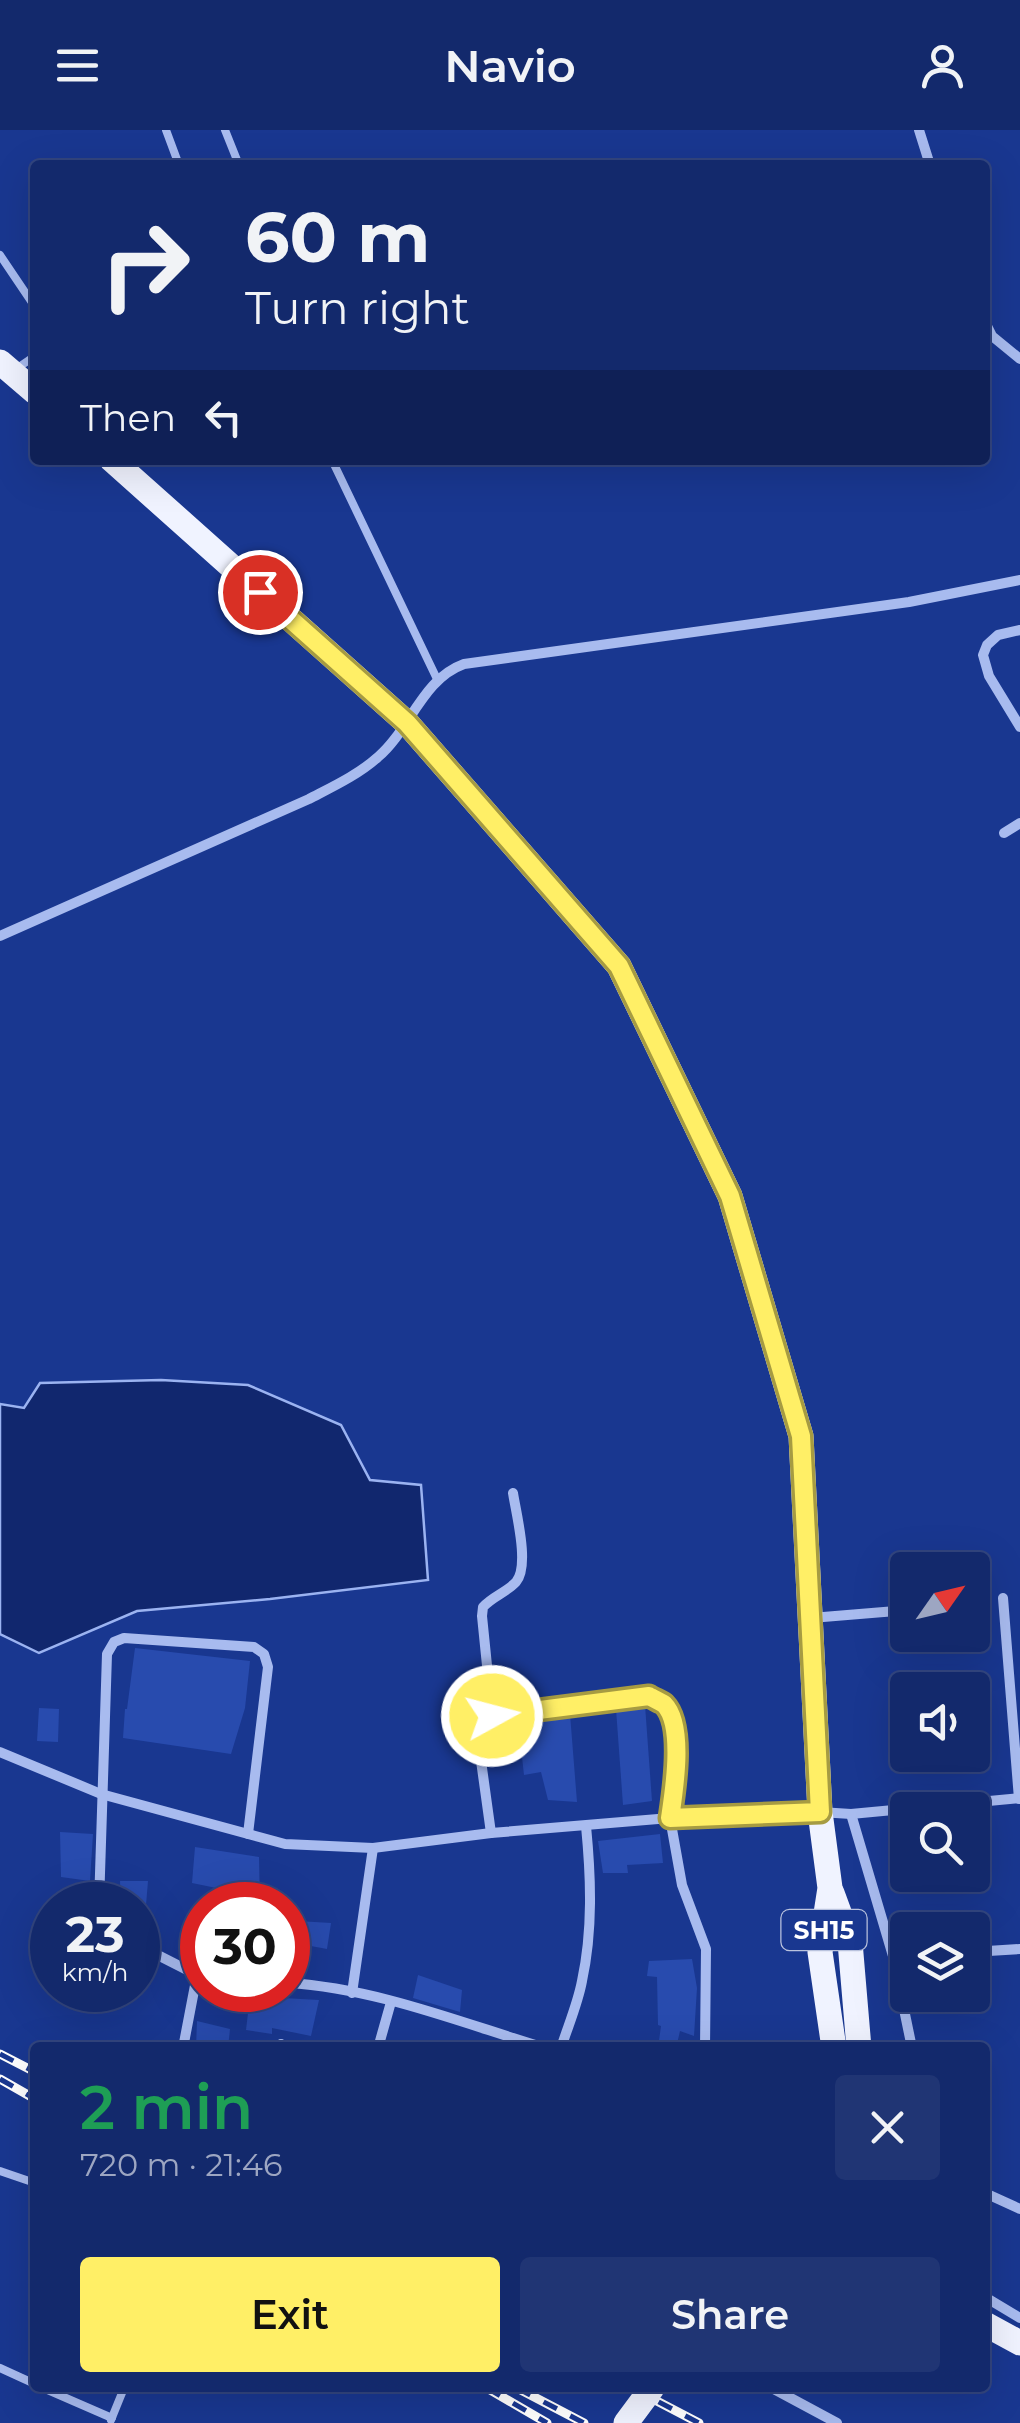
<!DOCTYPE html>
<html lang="en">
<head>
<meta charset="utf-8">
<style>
  :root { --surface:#13296c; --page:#203574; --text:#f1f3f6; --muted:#9da6c2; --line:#32457f; --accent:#ffef66 }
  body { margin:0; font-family:Montserrat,sans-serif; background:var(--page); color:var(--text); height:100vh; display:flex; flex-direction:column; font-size:38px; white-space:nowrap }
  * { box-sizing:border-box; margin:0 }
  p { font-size:32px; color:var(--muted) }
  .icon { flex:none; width:55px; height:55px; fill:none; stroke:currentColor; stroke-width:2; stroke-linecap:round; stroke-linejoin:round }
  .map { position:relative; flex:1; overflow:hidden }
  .details { position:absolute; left:30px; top:1912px; width:960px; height:350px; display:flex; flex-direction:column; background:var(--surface); border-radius:10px; box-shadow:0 10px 40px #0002,0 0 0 2px var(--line) }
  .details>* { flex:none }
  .hud { position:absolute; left:30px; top:30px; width:960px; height:305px; border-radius:10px; box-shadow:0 10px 40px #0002,0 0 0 2px var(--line); background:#13296c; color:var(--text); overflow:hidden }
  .needle { width:65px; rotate:56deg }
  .tools { position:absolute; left:890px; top:1422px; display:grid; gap:20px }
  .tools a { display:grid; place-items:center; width:100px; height:100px; border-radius:10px; background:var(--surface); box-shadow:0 10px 40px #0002,0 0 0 2px var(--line); font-size:50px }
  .speed { position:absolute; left:30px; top:1752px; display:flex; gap:20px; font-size:50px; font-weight:700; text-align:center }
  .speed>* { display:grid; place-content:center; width:130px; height:130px; border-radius:50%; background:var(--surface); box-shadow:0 10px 40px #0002,0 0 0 2px var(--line); line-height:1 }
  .speed small { font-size:25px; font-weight:400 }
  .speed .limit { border:15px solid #d22; background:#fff; color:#111 }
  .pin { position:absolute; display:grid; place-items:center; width:85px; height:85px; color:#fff; margin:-42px; border:5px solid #fff; border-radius:50%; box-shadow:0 2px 10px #0007 }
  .me { position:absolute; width:110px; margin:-55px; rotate:83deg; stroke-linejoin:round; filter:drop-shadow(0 0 8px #0008) }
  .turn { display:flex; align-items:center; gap:35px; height:210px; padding:0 50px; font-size:45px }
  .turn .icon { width:130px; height:130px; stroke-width:2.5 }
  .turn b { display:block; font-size:70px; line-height:85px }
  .then { display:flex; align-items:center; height:95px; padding:0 50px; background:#0003; gap:20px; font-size:38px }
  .round { display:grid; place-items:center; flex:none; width:105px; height:105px; border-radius:10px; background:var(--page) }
  .head { display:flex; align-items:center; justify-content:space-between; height:170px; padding:0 50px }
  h1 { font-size:60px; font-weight:600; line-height:75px; color:#1e9e55 }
  .button { display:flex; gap:20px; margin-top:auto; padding:20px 50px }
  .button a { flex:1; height:115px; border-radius:10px; background:var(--accent); color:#111; font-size:40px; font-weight:600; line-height:115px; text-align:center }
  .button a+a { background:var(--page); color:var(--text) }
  header { display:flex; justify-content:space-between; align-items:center; height:130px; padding:0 50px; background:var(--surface); font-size:45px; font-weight:600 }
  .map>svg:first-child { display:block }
</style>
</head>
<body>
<header><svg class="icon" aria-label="menu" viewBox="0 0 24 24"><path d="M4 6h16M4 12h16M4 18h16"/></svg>Navio<svg class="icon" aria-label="person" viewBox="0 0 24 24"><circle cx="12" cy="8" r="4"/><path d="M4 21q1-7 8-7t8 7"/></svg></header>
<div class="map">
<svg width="1020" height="2293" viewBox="0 0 1020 2293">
  <rect width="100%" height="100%" fill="#193790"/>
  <path fill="#11276e" stroke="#9bb3f1" stroke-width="2.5" d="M 161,1250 L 248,1255 L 341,1295 L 370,1350 L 421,1355 L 428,1450 L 270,1469 L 137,1481 L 39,1523 L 0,1504 L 0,1274 L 24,1278 L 40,1253 Z"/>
  <g fill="#284bae">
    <path d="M 135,1518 L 250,1531 L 245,1578 L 231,1624 L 123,1608 L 125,1579 L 127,1579 Z"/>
    <path d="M 645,1575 L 652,1671 L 623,1675 L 616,1579 Z"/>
    <path d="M 39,1578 L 59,1579 L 58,1612 L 37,1611 Z"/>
    <path d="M 570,1584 L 577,1672 L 548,1670 L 541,1642 L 524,1645 L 518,1591 Z"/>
    <path d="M 60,1702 L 93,1704 L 90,1751 L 61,1747 Z"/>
    <path d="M 660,1704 L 663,1733 L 627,1735 L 628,1743 L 603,1743 L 598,1711 Z"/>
    <path d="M 195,1717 L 259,1727 L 260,1775 L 225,1774 L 226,1760 L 192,1753 Z"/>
    <path d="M 120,1751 L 148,1751 L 146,1775 L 121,1775 Z"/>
    <path d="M 298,1791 L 331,1793 L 327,1819 L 300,1814 Z"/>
    <path d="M 692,1829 L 697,1858 L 694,1906 L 680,1901 L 676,1918 L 658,1918 L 661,1896 L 658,1895 L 657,1847 L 647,1846 L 649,1831 Z"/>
    <path d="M 418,1845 L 462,1860 L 460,1882 L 413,1868 Z"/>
    <path d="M 250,1866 L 283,1871 L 283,1868 L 319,1870 L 311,1906 L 272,1898 L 272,1904 L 246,1900 Z"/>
    <path d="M 197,1891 L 230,1899 L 228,1918 L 196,1918 Z"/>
  </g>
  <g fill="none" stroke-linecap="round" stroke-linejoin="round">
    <g stroke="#a8bbef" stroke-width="8">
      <path d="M 166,0 L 179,35"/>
      <path d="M 225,0 L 239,35"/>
      <path d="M 0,125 L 35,177"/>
      <path d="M 16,239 L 35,226"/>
      <path d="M 332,330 L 437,549"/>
      <path d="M 0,2041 L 35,2053"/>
      <path d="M 0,2238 L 35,2254"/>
      <path d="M 43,2258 L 112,2288"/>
      <path d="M 111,2290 L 124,2258"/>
    </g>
    <g stroke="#a8bbef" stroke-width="10">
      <path d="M 919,0 L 930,35"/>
      <path d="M 985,192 L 992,206 L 1020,229"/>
      <path d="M 1020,500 L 998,505 L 987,515 L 983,525 L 989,546 L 1020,597"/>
      <path d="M 1004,703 L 1020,693"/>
      <path d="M 0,806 L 309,669 C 332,657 358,645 378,627 C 410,600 422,549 464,534 L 909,472 L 1020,450"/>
      <path d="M 1003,1468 L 1019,1669"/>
      <path d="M 811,1488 L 908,1480"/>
      <path d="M 492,1585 L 482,1486 L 483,1477 C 493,1466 507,1462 516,1452 C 530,1436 516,1383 513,1363"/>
      <path d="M 0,1622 L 101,1664 L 285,1714 L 373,1718 L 491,1703 L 670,1688 L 820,1682 L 851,1684 L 1020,1668"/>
      <path d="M 851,1684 L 893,1826 L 912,1918"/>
      <path d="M 491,1703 L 478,1609 L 479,1600 L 492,1585 L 649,1566 L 664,1573 L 672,1588 L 677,1615 L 670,1688 L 682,1755 L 706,1819 L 705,1918"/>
      <path d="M 99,1775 L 107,1524 L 114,1512 L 124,1508 L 254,1517 L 264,1524 L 268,1537 L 248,1704"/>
      <path d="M 138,1815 L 199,1846"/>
      <path d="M 972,1822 L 1020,1819"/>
      <path d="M 288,1853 C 375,1858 462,1893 545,1918"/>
      <path d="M 352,1863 L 373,1718"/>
      <path d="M 183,1918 L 197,1845"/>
      <path d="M 281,1918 L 281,1914"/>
      <path d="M 378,1918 L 391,1872"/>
      <path d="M 561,1918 C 568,1896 578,1873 582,1851 C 593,1800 591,1747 586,1696"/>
      <path d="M 985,2063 L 1020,2079"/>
      <path d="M 985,2167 L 1020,2188"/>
      <path d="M 772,2258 L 837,2293"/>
    </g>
    <g stroke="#f0f3ff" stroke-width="25">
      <path d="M 0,232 L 35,262"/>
      <path d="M 112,330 L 407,593 L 619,836 L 730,1066 L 801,1306 L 820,1682 L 830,1758 L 820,1822 L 834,1918"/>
      <path d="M 832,1763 L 850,1812 L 859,1918"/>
      <path d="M 985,2194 L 1020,2213"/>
    </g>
    <g stroke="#fff" stroke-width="9">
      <g id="rail">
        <path d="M 0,1924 L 35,1942"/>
        <path d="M 0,1949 L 35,1969"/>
        <path d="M 487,2258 L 547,2293"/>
        <path d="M 517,2258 L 584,2293"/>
        <path d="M 632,2258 L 699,2293"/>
      </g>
    </g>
    <use href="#rail" stroke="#193790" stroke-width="5" stroke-dasharray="15" stroke-linecap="butt"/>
    <path stroke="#f0f3ff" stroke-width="25" d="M 626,2293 L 652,2258"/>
  </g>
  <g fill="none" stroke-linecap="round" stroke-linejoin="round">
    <g stroke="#a69b42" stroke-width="25">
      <path id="route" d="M 260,462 L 407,593 L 619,836 L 730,1066 L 801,1306 L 820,1682 L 670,1688 C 674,1661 685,1595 664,1574 C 663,1573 650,1567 649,1566 L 492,1586"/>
    </g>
    <use href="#route" stroke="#ffef66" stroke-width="18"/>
  </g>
  <g text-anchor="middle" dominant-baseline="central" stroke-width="10" stroke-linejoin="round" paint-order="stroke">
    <rect fill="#193790" stroke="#bac3de" stroke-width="2.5" x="781.5" y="1780" width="85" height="40" rx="8"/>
    <g font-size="25" font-weight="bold" fill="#fff">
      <text x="824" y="1800">SH15</text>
    </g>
  </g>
</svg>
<div class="tools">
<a><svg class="needle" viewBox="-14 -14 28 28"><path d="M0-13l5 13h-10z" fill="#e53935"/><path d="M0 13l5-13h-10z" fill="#9da6c2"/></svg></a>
<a><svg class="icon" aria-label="sound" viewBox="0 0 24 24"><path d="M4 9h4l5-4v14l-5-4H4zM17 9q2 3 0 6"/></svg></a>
<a><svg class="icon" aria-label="search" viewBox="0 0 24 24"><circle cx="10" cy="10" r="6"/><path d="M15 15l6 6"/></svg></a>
<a><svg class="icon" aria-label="layers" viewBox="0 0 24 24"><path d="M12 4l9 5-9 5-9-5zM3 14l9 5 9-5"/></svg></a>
</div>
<div class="speed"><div>23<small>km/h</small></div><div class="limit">30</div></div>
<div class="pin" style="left:260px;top:462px;background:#d93025"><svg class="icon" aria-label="arrive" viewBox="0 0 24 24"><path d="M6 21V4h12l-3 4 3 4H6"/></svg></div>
<svg class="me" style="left:492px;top:1586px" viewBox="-20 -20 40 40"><circle r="17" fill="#ffef66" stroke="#fff" stroke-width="3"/><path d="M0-11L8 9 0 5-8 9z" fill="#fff"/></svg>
<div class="hud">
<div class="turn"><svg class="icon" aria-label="right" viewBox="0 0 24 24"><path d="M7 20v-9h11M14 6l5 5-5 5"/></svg><div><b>60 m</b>Turn right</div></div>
<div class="then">Then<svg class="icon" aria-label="left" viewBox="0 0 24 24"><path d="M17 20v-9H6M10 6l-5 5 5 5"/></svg></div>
</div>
<section class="details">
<div class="head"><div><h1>2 min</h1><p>720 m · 21:46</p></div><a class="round"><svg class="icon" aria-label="close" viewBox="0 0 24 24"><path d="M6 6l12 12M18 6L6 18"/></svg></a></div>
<div class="button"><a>Exit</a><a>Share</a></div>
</section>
</div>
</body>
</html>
